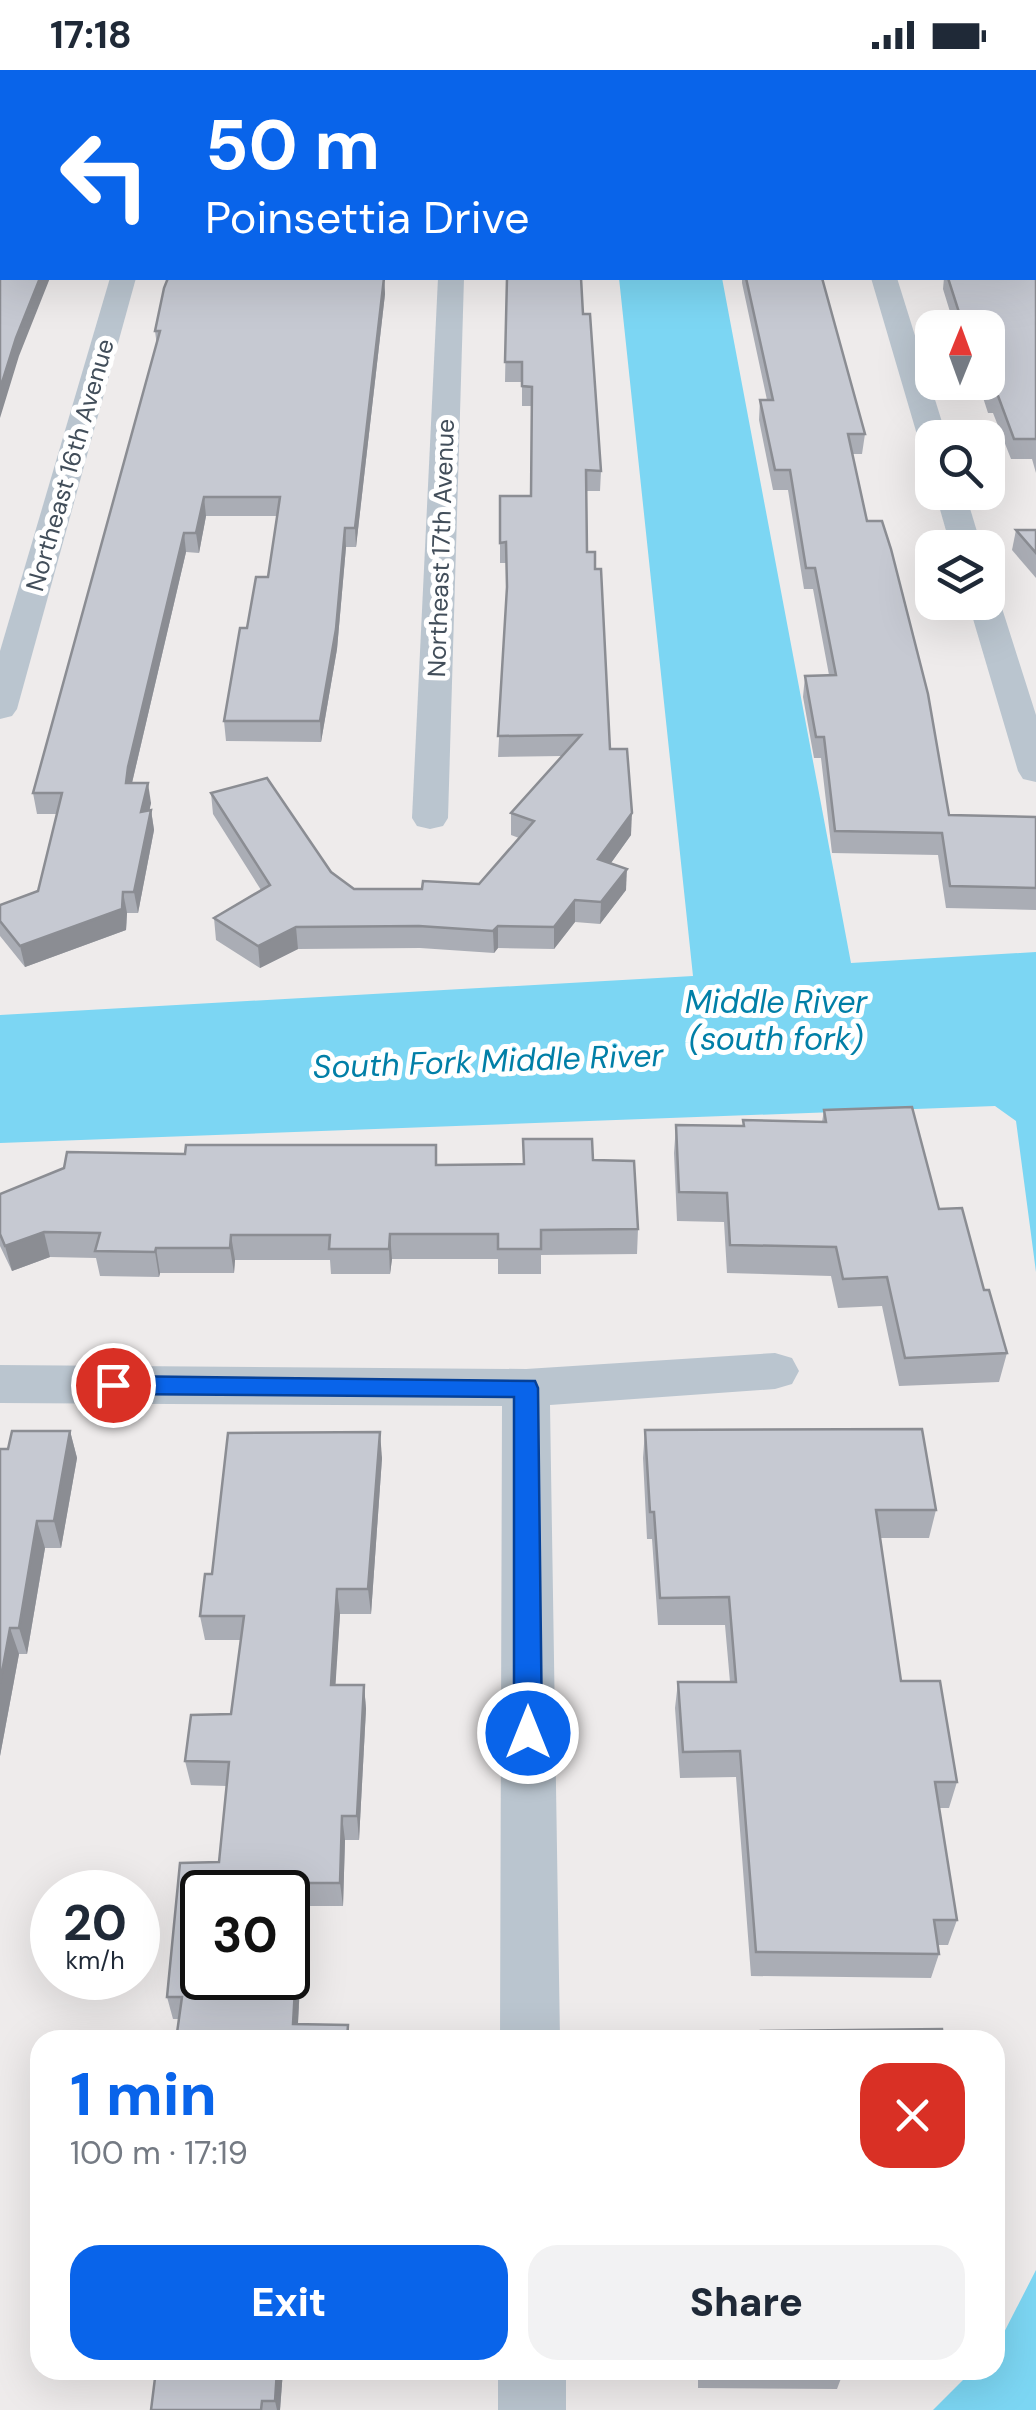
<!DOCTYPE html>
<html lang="en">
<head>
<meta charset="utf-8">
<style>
  :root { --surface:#fff; --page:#f2f2f3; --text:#1f2937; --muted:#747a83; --accent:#0964ea }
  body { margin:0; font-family:"DM Sans",sans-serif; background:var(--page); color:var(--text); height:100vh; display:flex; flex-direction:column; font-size:38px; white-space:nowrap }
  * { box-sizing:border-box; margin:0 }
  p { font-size:32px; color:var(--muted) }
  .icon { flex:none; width:55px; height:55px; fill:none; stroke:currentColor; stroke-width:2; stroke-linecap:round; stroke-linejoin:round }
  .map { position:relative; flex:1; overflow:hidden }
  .details { position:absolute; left:30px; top:1960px; width:975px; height:350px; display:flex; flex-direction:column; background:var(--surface); border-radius:30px; box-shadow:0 10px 40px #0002 }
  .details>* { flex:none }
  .banner { position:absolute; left:0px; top:0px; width:1038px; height:210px; box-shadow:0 10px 40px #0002; background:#0964ea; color:#fff; overflow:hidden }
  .needle { width:65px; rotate:1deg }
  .buttons { position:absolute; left:915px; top:240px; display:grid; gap:20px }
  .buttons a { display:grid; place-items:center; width:90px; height:90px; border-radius:20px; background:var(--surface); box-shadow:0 10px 40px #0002; font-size:50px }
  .speed { position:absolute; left:30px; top:1800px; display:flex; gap:20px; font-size:50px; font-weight:700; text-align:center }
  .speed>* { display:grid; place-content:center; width:130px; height:130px; border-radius:50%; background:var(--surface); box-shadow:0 10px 40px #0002; line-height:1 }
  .speed small { font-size:25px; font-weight:400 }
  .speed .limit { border:5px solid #111; border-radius:15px; background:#fff; color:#111 }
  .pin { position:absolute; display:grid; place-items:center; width:85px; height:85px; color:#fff; margin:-42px; border:5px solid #fff; border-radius:50%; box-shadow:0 2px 10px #0007 }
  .me { position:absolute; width:110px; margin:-55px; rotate:0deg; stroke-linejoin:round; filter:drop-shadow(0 0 8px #0008) }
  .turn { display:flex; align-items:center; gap:35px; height:210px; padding:0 40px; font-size:45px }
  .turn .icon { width:130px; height:130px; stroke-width:2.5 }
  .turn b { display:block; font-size:70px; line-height:85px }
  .round { display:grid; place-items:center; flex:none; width:105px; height:105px; border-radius:30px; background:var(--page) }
  .summary { display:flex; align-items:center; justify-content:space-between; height:170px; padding:0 40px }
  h1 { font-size:60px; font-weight:800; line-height:75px; color:var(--accent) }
  .button { display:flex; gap:20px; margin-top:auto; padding:20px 40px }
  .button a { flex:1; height:115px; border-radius:30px; background:var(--accent); color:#fff; font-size:40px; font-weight:800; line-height:115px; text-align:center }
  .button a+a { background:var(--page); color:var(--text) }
  .status { display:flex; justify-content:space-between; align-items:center; height:70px; padding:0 50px; background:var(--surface); direction:ltr }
  .status svg { height:28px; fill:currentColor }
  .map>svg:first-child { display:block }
</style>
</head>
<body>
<div class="status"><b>17:18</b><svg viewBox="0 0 49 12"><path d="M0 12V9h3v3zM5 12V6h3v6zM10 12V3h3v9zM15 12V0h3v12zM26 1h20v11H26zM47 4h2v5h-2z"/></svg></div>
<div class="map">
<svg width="1036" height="2340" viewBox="0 0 1036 2340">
  <rect width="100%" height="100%" fill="#eeebeb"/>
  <g fill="#7cd6f3">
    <path d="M 619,208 L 722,208 L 851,893 L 1036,882 L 1036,1202 L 1016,1051 L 995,1036 L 0,1073 L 0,945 L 693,906 Z"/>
    <path d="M 1036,2200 L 1036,2340 L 933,2340 L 973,2300 L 995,2300 L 995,2280 Z"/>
  </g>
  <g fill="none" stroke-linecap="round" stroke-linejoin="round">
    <rect fill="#bac5cf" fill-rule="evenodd" x="524" y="0" width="10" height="2"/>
    <g fill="#bac5cf" fill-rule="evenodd">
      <path d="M 723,0 L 831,0 L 832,2 L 722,2 Z"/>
      <path d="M 110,208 L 136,208 L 17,639 L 12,646 L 0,649 L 0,581 Z"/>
      <path d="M 438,208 L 464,208 L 448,748 L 443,756 L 430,759 L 417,756 L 412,748 Z"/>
      <path d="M 871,208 L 897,208 L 947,368 L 932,368 L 932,377 L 923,374 L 918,368 Z"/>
      <path d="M 935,422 L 965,422 L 982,478 L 951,478 Z"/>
      <path d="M 988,523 L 1000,532 L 1036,645 L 1036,712 L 1023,709 L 1018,701 L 968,532 L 988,532 Z"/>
      <path d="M 775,1283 L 792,1288 L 799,1301 L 792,1314 L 775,1319 L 550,1335 L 560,1970 L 500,1970 L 502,1336 L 0,1333 L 0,1295 L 526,1299 Z"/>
      <rect x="498" y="2300" width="68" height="40"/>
    </g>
  </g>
  <g fill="#aaadb5">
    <path d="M 224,0 L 400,0 L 400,2 L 225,2 Z"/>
    <path d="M 1036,203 L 1036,403 L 1032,389 L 1011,389 L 993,343 L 988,343 L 978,312 L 988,312 L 988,258 L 955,258 L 943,219 L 944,208 L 1035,208 Z"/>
    <path d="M 384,208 L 385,224 L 356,477 L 346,477 L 337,579 L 321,672 L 226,671 L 224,651 L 247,558 L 268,507 L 277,446 L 206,446 L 199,483 L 186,482 L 132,713 L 151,733 L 149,740 L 151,740 L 154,760 L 138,843 L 127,843 L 126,860 L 25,897 L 0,866 L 0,851 L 38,821 L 57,744 L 37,744 L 33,723 L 157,276 L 155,261 Z"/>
    <path d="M 507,208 L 583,244 L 601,401 L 600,421 L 586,421 L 587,482 L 610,679 L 631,765 L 611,793 L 626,820 L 600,854 L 575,852 L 554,879 L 498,878 L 494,883 L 420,878 L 298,879 L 260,898 L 216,870 L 214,848 L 261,820 L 213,744 L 211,723 L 354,819 L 422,819 L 479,814 L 519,768 L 511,765 L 511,743 L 562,686 L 498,687 L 507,517 L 507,493 L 500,493 L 500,426 L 531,426 L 532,336 L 522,336 L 522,312 L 505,312 Z"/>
    <path d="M 742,208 L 822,208 L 865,364 L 862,384 L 852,384 L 867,451 L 949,745 L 1036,747 L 1036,840 L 946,838 L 938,785 L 832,783 L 821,688 L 814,688 L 803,627 L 805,606 L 829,605 L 813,519 L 804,519 L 788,420 L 773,420 L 759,350 L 760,330 L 767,330 L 742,213 Z"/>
    <path d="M 1016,460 L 1036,460 L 1036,508 L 1012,480 Z"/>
    <path d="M 824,1040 L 939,1139 L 984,1220 L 1007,1283 L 999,1312 L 899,1316 L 882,1236 L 838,1238 L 831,1206 L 727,1203 L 724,1152 L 677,1151 L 674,1083 L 676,1055 L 743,1056 L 743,1050 L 822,1052 Z"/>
    <path d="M 436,1075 L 437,1095 L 524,1094 L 593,1090 L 638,1159 L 637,1184 L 541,1185 L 541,1204 L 498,1204 L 498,1189 L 392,1189 L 390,1204 L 331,1204 L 330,1190 L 235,1190 L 234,1203 L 160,1203 L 159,1207 L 100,1206 L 96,1188 L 50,1187 L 12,1201 L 0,1176 L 0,1124 L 185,1084 Z"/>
    <path d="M 645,1360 L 936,1440 L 929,1468 L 880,1468 L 901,1611 L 957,1712 L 949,1738 L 939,1738 L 957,1850 L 948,1875 L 938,1875 L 939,1884 L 931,1908 L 751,1906 L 736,1707 L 680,1708 L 675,1638 L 678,1612 L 730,1612 L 725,1555 L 658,1555 L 652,1469 L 647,1469 L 643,1388 Z"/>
    <path d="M 70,1361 L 77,1388 L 61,1478 L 45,1478 L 27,1584 L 19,1584 L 0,1686 L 0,1379 L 8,1379 Z"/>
    <path d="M 382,1388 L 371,1544 L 340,1544 L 335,1615 L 364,1615 L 366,1639 L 359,1770 L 345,1770 L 343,1836 L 304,1836 L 298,1954 L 348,1955 L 350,1970 L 176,1970 L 179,1949 L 173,1949 L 167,1927 L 219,1792 L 227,1716 L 191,1715 L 185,1691 L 231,1644 L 241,1570 L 205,1570 L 200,1546 L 212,1504 Z"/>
    <path d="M 156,2300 L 283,2300 L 280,2340 L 151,2340 Z"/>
    <path d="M 698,2300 L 843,2300 L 843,2303 L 837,2319 L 698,2318 Z"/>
  </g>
  <g fill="#8b8d93">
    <path d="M 40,208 L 50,208 L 19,286 L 0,348 L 0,319 L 16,268 Z"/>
    <path d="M 384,208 L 385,224 L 356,477 L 355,458 Z"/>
    <path d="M 204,427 L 206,446 L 199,483 L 196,463 Z"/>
    <path d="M 345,458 L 346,477 L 337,579 L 321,672 L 320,651 Z"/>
    <path d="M 184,463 L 186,482 L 131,717 L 126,713 L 128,697 Z"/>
    <path d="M 148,713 L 151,733 L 145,763 L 141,742 Z"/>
    <path d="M 151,740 L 154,760 L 138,843 L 134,822 Z"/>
    <path d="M 632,743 L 631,765 L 598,811 L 598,789 Z"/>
    <path d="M 627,799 L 626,820 L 600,854 L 601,832 Z"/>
    <path d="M 123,822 L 127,843 L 126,860 L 25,897 L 20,876 Z"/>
    <path d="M 575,830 L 575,852 L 554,879 L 554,857 Z"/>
    <path d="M 498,856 L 498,878 L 494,883 L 493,861 Z"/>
    <path d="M 296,857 L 298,879 L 260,898 L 258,876 Z"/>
    <path d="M 44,1162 L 50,1187 L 12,1201 L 5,1176 Z"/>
    <path d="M 390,1164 L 392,1189 L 390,1204 L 389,1179 Z"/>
    <path d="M 231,1165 L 235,1190 L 234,1203 L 230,1178 Z"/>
    <path d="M 156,1178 L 160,1203 L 159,1207 L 155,1182 Z"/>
    <path d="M 70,1361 L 77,1388 L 61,1478 L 54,1451 Z"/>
    <path d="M 380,1362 L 382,1388 L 371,1544 L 368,1519 Z"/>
    <path d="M 37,1451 L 45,1478 L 27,1584 L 19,1558 Z"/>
    <path d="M 337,1519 L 340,1544 L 334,1639 L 331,1615 Z"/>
    <path d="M 10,1558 L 19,1584 L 0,1686 L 0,1613 Z"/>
    <path d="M 364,1615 L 366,1639 L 359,1770 L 357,1746 Z"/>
    <path d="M 342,1746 L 345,1770 L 343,1836 L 340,1813 Z"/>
    <path d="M 301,1813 L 304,1836 L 297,1970 L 293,1954 Z"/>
    <path d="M 277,2300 L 283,2300 L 280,2340 L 277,2340 L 275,2331 Z"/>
  </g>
  <g fill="#c6c9d2" stroke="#8b8d93" stroke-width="2.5" fill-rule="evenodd">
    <path d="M 238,0 L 399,0 L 399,2 L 244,2 Z"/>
    <path d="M 538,0 L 769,0 L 770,2 L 534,2 Z"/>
    <path d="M 885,0 L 953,0 L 954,2 L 886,2 Z"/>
    <path d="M 2,107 L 2,208 L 40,208 L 16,268 L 0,319 L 0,114 Z"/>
    <path d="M 1035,201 L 1036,203 L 1036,370 L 1036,369 L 1014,369 L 997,323 L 991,323 L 987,312 L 988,258 L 964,258 L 948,208 L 1035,208 Z"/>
    <path d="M 168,208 L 384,208 L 355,458 L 345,458 L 336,559 L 320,651 L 224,651 L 240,558 L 247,558 L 256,507 L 268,507 L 280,427 L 204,427 L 196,463 L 184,463 L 128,697 L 126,713 L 148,713 L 141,742 L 151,740 L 134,822 L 123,822 L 122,839 L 20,876 L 0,851 L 0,835 L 38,821 L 62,723 L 33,723 L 160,261 L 155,261 L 164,218 Z"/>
    <path d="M 507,208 L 581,208 L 583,244 L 590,244 L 601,401 L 586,400 L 587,482 L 595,482 L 595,499 L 601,499 L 610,679 L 627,679 L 632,743 L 598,789 L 627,799 L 601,832 L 575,830 L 554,857 L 498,856 L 493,861 L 419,856 L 296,857 L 258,876 L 214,848 L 270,815 L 211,723 L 267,708 L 331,802 L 354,819 L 422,819 L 423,811 L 479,814 L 534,751 L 511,743 L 581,665 L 498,666 L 507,517 L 506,472 L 500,473 L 500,426 L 531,426 L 532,317 L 522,316 L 522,292 L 505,292 Z"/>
    <path d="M 746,208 L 822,208 L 865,364 L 848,364 L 867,451 L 882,451 L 891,479 L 928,624 L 949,745 L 1036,747 L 1036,818 L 950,816 L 942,763 L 835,761 L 824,667 L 816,667 L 805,606 L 836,605 L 815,498 L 806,498 L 790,400 L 775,400 L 760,330 L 773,330 Z"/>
    <path d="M 1016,460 L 1036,460 L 1036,483 Z"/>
    <path d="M 912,1037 L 939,1139 L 962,1138 L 984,1220 L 989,1220 L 1007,1283 L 905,1288 L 887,1207 L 843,1209 L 836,1177 L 730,1175 L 727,1123 L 679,1122 L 676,1055 L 744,1056 L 743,1050 L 826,1052 L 824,1040 Z"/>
    <path d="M 523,1069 L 592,1069 L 593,1090 L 634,1091 L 638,1159 L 541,1160 L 541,1179 L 498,1179 L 498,1164 L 390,1164 L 389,1179 L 329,1179 L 330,1165 L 231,1165 L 230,1178 L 156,1178 L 155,1182 L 95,1181 L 100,1163 L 44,1162 L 5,1176 L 0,1164 L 0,1124 L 64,1098 L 67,1082 L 185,1084 L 186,1075 L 436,1075 L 436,1095 L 524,1094 Z"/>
    <path d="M 922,1359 L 936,1440 L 876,1440 L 901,1611 L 940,1611 L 957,1712 L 935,1712 L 957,1850 L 934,1850 L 939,1884 L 756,1882 L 740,1681 L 683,1682 L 678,1612 L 736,1612 L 729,1527 L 660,1528 L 654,1442 L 650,1442 L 645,1360 Z"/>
    <path d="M 12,1361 L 70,1361 L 54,1451 L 37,1451 L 19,1558 L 10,1558 L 0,1613 L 0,1379 L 8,1379 Z"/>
    <path d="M 380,1362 L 368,1519 L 337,1519 L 331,1615 L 364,1615 L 357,1746 L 342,1746 L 340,1813 L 301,1813 L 293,1954 L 348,1955 L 347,1970 L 176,1970 L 182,1927 L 167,1927 L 180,1793 L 219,1792 L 229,1692 L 185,1691 L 191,1645 L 231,1644 L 244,1546 L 200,1546 L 205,1504 L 212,1504 L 228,1363 ZM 202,1822 L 288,1822 L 288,1908 L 202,1908 Z"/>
    <path d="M 942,1959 L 943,1970 L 762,1970 L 761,1961 Z"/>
    <path d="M 156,2300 L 277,2300 L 275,2331 L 262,2331 L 261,2340 L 151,2340 Z"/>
    <path d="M 702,2300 L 843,2300 L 843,2303 L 702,2302 Z"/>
  </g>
  <path fill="#0964ea" stroke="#064198" stroke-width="2.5" d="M 113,1306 L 535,1311 L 538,1318 L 542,1663 L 538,1672 L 528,1675 L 518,1672 L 514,1663 L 514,1327 L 113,1324 L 104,1322 L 101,1315 L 104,1308 Z"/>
  <g text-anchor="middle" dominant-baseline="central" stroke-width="10" stroke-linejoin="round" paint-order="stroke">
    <g font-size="25" fill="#424e5a" stroke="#fff">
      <text transform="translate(70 395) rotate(-74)">Northeast 16th Avenue</text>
      <text transform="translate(441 478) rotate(-88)">Northeast 17th Avenue</text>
    </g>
    <g font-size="32" font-style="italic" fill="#017fa7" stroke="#fff">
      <text x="776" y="932">Middle River<tspan x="776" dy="37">(south fork)</tspan></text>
      <text transform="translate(488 991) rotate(-2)">South Fork Middle River</text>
    </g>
  </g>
</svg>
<div class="buttons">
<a><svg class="needle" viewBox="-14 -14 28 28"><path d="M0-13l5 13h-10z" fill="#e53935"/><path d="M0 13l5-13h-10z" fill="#747a83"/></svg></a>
<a><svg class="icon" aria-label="search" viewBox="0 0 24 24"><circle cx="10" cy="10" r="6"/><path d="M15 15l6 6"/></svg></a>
<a><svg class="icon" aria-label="layers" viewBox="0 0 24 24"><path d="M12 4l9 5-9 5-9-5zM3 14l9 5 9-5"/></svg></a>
</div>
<div class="speed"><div>20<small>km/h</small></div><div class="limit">30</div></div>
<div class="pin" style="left:113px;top:1315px;background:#d93025"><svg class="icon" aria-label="arrive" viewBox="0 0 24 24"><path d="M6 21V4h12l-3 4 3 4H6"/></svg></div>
<svg class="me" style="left:528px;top:1663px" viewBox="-20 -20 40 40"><circle r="17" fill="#0964ea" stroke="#fff" stroke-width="3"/><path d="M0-11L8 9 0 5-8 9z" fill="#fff"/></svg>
<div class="banner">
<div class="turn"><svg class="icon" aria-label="left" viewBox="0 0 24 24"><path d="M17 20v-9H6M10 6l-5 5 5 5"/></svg><div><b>50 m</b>Poinsettia Drive</div></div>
</div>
<section class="details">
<div class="summary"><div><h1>1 min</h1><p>100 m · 17:19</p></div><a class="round" style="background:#d93025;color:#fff"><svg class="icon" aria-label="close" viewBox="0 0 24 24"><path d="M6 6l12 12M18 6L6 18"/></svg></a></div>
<div class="button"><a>Exit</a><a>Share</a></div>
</section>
</div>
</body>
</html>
